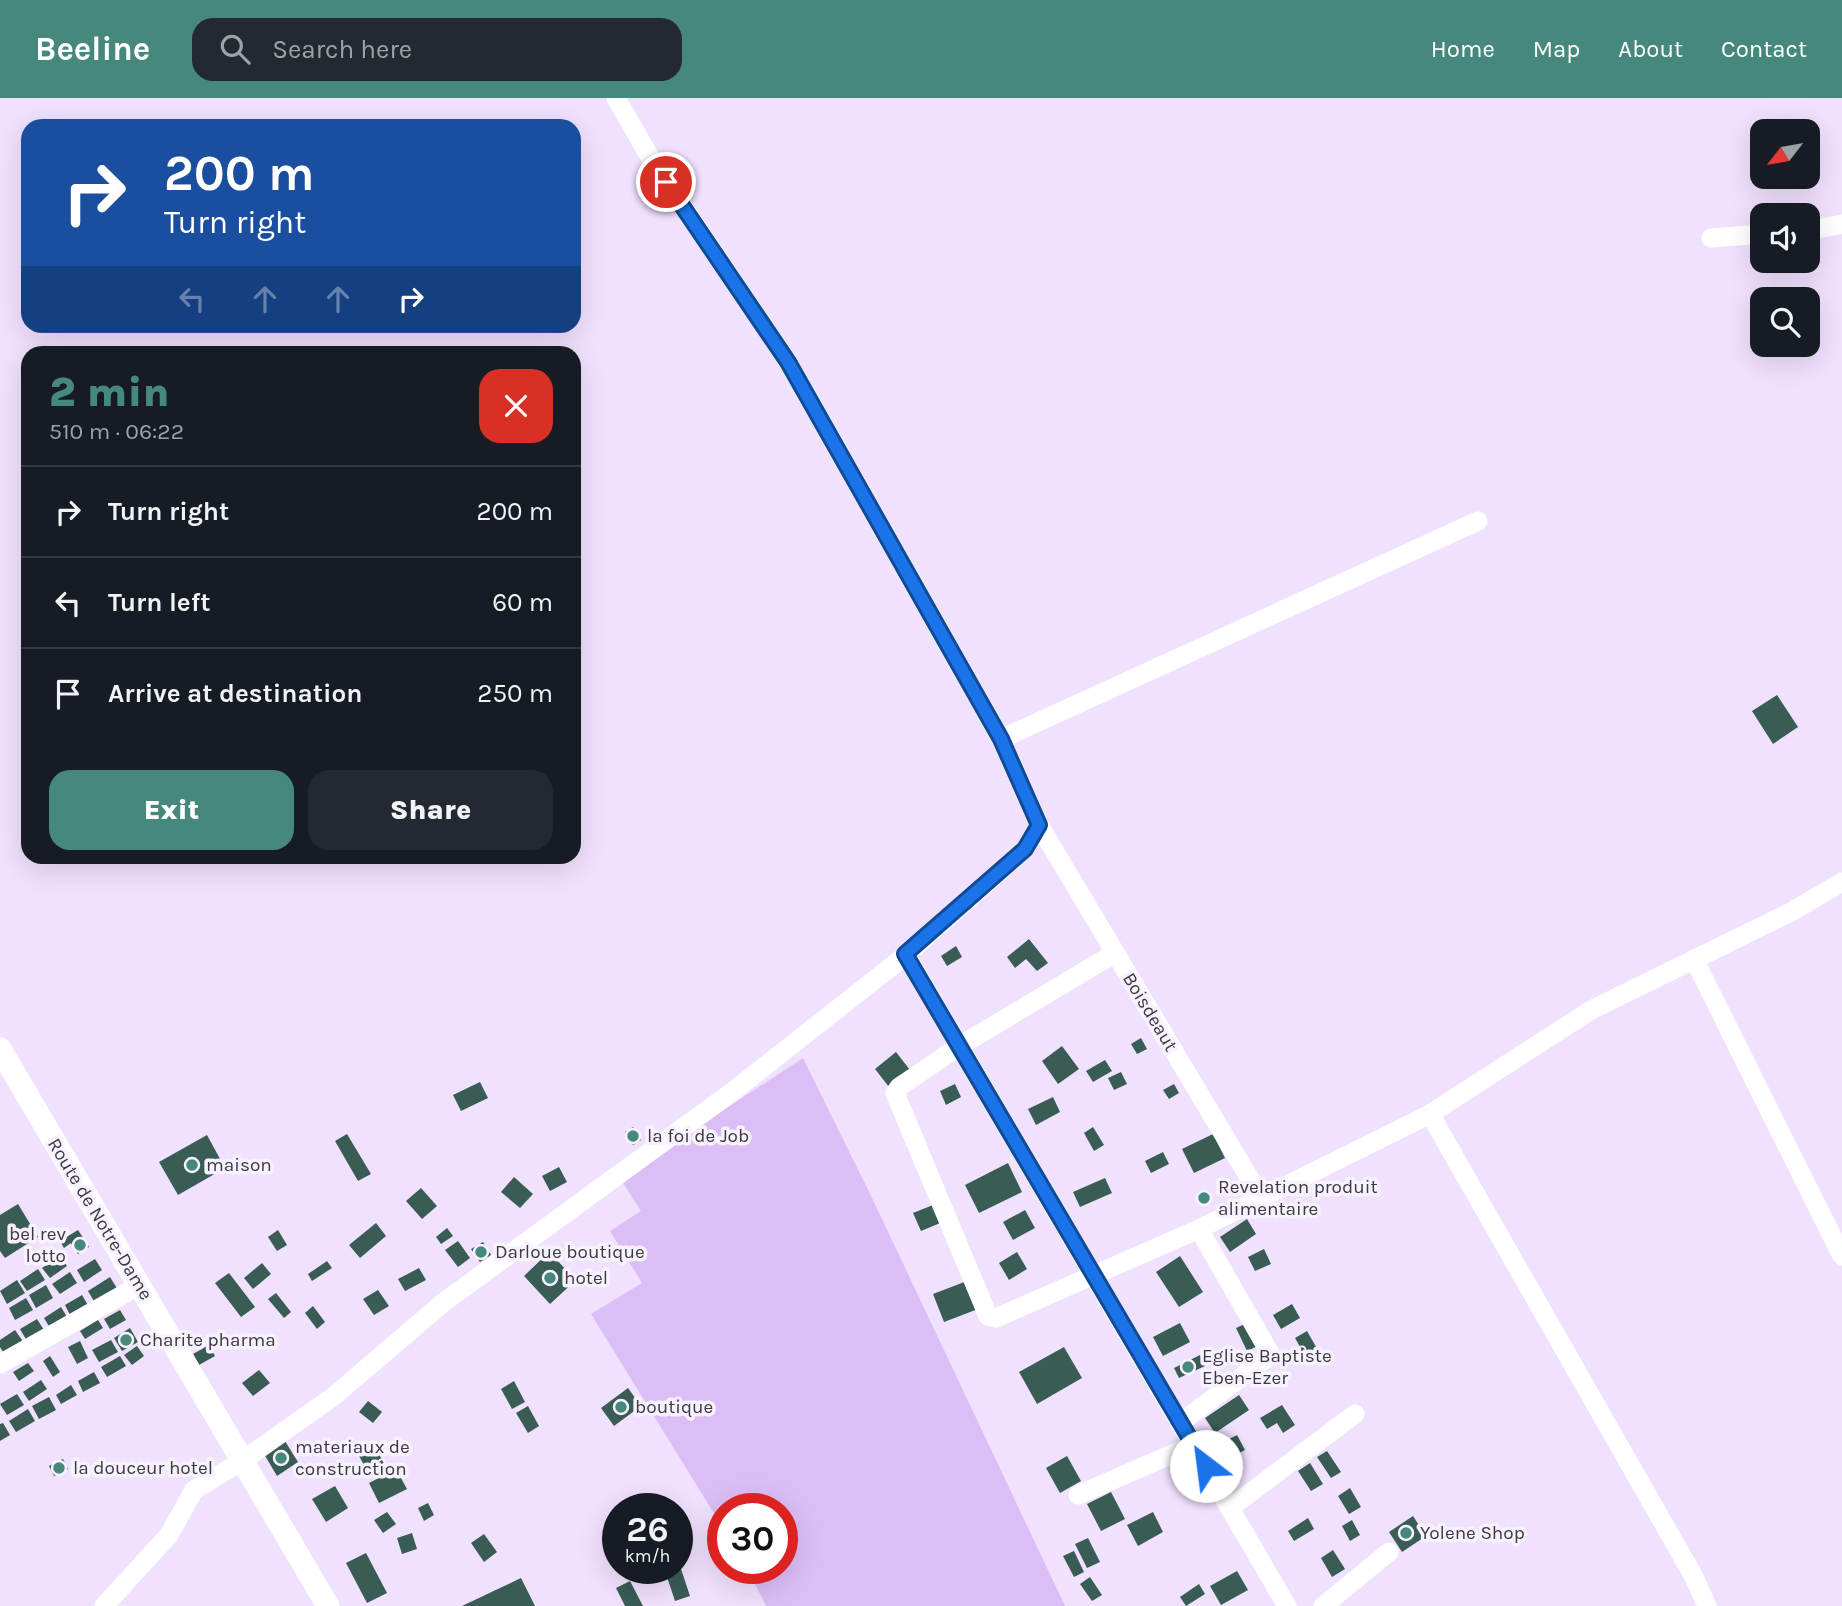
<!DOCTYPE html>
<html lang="en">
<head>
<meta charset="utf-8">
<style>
  :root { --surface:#171b24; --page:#242831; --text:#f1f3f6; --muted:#9ea1a6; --line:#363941; --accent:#46897c }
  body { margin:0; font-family:Karla,sans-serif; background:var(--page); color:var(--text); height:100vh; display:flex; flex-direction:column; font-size:26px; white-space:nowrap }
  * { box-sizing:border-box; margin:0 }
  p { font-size:23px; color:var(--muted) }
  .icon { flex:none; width:38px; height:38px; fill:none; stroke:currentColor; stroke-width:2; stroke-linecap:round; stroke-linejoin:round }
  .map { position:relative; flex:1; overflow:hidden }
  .side { position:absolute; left:21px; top:248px; width:560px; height:518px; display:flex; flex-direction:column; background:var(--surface); border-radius:21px; box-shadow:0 7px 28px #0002 }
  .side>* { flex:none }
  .banner { position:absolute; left:21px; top:21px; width:560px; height:214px; border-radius:21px; box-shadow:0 7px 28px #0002; background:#1a4fa0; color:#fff; overflow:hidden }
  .needle { width:46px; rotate:239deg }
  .buttons { position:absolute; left:1750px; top:21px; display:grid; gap:14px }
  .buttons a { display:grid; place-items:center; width:70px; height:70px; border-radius:14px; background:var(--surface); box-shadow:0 7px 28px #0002; font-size:35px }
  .speed { position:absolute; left:602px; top:1395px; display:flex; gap:14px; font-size:35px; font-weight:700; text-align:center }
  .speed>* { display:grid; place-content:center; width:91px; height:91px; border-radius:50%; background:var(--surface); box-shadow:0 7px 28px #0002; line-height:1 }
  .speed small { font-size:18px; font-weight:400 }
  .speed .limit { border:10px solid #d22; background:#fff; color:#111 }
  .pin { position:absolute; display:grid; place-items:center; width:60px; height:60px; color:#fff; margin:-30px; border:4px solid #fff; border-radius:50%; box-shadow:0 2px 7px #0007 }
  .me { position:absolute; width:77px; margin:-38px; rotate:330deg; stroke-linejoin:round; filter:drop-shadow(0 0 5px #0008) }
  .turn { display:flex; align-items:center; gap:24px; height:147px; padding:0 28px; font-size:32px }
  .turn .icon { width:91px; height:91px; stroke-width:2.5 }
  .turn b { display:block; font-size:49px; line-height:60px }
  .lanes { display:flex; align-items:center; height:66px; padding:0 28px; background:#0003; justify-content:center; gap:35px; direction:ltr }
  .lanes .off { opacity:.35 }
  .round { display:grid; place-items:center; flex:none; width:74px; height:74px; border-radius:21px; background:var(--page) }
  .head { display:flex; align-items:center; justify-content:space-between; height:119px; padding:0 28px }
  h1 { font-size:42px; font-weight:800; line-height:52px; color:var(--accent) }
  .cta { display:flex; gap:14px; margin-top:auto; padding:14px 28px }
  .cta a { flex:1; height:80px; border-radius:21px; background:var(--accent); color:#fff; font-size:28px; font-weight:800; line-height:80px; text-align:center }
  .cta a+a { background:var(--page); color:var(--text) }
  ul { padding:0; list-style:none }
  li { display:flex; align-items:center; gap:21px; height:91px; padding:0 28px; border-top:2px solid var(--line) }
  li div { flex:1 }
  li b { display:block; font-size:26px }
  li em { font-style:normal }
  header { display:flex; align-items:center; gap:42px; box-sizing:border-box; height:98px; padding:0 35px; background:var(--accent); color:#fff }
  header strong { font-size:33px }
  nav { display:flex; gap:38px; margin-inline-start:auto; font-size:24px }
  .search { width:490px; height:63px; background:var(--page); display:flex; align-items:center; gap:18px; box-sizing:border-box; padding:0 24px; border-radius:21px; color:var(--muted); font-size:26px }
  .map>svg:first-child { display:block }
</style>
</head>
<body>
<header>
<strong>Beeline</strong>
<div class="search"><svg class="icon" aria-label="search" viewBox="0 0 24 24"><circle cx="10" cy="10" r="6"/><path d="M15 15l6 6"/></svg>Search here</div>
<nav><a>Home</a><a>Map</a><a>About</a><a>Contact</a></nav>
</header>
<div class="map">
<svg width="1842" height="1508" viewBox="0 0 1842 1508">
  <rect width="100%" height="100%" fill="#f0e1fe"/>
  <path fill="#dbbef6" d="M 803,960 L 873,1102 L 1065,1508 L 766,1508 L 747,1470 L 782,1470 L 782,1410 L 723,1410 L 723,1430 L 591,1216 L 642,1185 L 610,1133 L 641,1113 L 620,1080 Z"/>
  <g fill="#395c55">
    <path d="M 1777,597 L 1798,629 L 1773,646 L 1752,613 Z"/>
    <path d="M 1029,841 L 1048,865 L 1037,873 L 1026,861 L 1015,870 L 1007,859 Z"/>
    <path d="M 956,848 L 962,859 L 947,868 L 941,858 Z"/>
    <path d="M 1141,940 L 1147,951 L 1137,956 L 1131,946 Z"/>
    <path d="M 1062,948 L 1079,971 L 1058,986 L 1042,963 Z"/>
    <path d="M 896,954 L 910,972 L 889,989 L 875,971 Z"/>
    <path d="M 1105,962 L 1112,973 L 1093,984 L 1086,973 Z"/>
    <path d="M 1121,974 L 1127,986 L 1114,992 L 1108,980 Z"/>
    <path d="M 480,984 L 488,1000 L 461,1013 L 453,997 Z"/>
    <path d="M 955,986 L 961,999 L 946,1007 L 940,993 Z"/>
    <path d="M 1174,986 L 1179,995 L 1169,1001 L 1163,992 Z"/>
    <path d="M 1053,999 L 1060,1014 L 1036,1027 L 1028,1011 Z"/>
    <path d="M 633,1029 L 641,1042 L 633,1047 L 625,1034 Z"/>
    <path d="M 1093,1029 L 1104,1047 L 1094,1053 L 1084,1035 Z"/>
    <path d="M 347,1036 L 371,1076 L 358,1083 L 335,1043 Z"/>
    <path d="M 1213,1036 L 1225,1060 L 1194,1075 L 1182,1051 Z"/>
    <path d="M 207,1037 L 225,1070 L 178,1097 L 159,1064 Z"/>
    <path d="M 1163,1054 L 1169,1066 L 1151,1075 L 1145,1063 Z"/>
    <path d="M 1008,1065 L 1022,1094 L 979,1115 L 965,1087 Z"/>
    <path d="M 559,1069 L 567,1084 L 550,1093 L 542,1078 Z"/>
    <path d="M 514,1079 L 533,1096 L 520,1110 L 501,1094 Z"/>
    <path d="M 1105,1080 L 1112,1095 L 1080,1109 L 1073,1094 Z"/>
    <path d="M 421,1090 L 437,1108 L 422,1121 L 406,1103 Z"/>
    <path d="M 1206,1092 L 1212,1101 L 1203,1107 L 1197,1098 Z"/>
    <path d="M 938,1105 L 945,1123 L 921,1133 L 913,1115 Z"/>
    <path d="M 18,1106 L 38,1139 L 5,1160 L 0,1153 L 0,1117 Z"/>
    <path d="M 1025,1112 L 1035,1130 L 1013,1142 L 1003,1124 Z"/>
    <path d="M 1247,1121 L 1256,1136 L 1230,1154 L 1220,1139 Z"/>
    <path d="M 376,1125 L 386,1138 L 360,1160 L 349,1147 Z"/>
    <path d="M 447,1130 L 453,1138 L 441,1146 L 436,1139 Z"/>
    <path d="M 78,1132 L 89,1149 L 78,1156 L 71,1145 L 64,1150 L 60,1143 Z"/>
    <path d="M 278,1132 L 287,1147 L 277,1153 L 268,1139 Z"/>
    <path d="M 458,1143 L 470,1160 L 458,1169 L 445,1152 Z"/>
    <path d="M 483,1144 L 491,1157 L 480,1164 L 471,1151 Z"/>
    <path d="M 1264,1151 L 1271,1166 L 1255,1173 L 1248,1159 Z"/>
    <path d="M 549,1154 L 576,1182 L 550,1206 L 524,1178 Z"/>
    <path d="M 1017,1154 L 1027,1171 L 1009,1182 L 999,1165 Z"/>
    <path d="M 60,1158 L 67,1168 L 50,1180 L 42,1170 Z"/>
    <path d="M 1180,1158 L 1203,1194 L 1179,1209 L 1156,1174 Z"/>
    <path d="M 95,1161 L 102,1172 L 84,1184 L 77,1172 Z"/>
    <path d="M 327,1163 L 332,1170 L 312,1183 L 308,1176 Z"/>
    <path d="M 262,1165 L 271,1176 L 253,1191 L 244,1180 Z"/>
    <path d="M 419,1170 L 426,1182 L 405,1193 L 398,1181 Z"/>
    <path d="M 38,1171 L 45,1182 L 27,1193 L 20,1183 Z"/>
    <path d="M 70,1174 L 77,1185 L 60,1196 L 52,1186 Z"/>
    <path d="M 229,1175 L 255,1209 L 241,1219 L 215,1185 Z"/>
    <path d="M 110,1179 L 118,1192 L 95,1205 L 88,1193 Z"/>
    <path d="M 17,1182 L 25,1195 L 7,1206 L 0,1193 Z"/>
    <path d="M 967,1183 L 978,1211 L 944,1224 L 933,1196 Z"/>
    <path d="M 46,1187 L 53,1200 L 36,1210 L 29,1197 Z"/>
    <path d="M 378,1192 L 389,1208 L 374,1217 L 363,1201 Z"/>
    <path d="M 276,1195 L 291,1214 L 284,1220 L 268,1201 Z"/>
    <path d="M 82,1197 L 89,1209 L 71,1219 L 65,1207 Z"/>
    <path d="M 26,1200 L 33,1212 L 15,1222 L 9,1210 Z"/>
    <path d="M 1292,1206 L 1300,1220 L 1281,1231 L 1273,1217 Z"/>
    <path d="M 313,1208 L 325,1224 L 317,1231 L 305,1215 Z"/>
    <path d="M 61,1209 L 67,1219 L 50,1230 L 44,1220 Z"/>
    <path d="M 120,1212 L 126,1222 L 110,1231 L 104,1221 Z"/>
    <path d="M 37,1221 L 44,1232 L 27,1243 L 20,1231 Z"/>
    <path d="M 98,1222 L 103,1230 L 85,1241 L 80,1233 Z"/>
    <path d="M 1249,1224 L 1260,1247 L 1247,1253 L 1236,1230 Z"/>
    <path d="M 1180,1225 L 1190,1244 L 1163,1258 L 1153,1239 Z"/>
    <path d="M 130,1230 L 138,1244 L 122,1253 L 114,1240 Z"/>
    <path d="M 15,1232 L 24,1245 L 5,1257 L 0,1249 L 0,1242 Z"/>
    <path d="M 1307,1233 L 1319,1254 L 1307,1261 L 1295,1240 Z"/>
    <path d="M 111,1242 L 118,1254 L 99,1264 L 92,1252 Z"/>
    <path d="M 80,1243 L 88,1260 L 77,1266 L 68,1249 Z"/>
    <path d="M 209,1247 L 215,1258 L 199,1267 L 193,1256 Z"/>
    <path d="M 137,1248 L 144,1258 L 132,1267 L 124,1257 Z"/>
    <path d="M 1064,1249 L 1082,1280 L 1037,1306 L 1019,1274 Z"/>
    <path d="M 1200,1257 L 1205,1268 L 1179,1280 L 1174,1270 Z"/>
    <path d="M 50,1258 L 60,1274 L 53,1279 L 43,1263 Z"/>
    <path d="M 120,1258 L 126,1268 L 107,1279 L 101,1269 Z"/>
    <path d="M 28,1265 L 34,1273 L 19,1283 L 13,1274 Z"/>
    <path d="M 259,1272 L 270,1285 L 253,1298 L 242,1285 Z"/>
    <path d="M 94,1274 L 100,1285 L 83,1294 L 78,1283 Z"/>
    <path d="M 41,1282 L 47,1291 L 29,1303 L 23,1294 Z"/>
    <path d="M 514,1283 L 525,1304 L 512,1311 L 501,1291 Z"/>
    <path d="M 71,1287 L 77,1297 L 61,1306 L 56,1297 Z"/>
    <path d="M 628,1290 L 641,1308 L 614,1328 L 601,1310 Z"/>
    <path d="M 17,1296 L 24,1307 L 7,1317 L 0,1306 Z"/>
    <path d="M 1239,1297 L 1249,1312 L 1215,1335 L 1205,1320 Z"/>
    <path d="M 49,1299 L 56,1312 L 39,1321 L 32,1308 Z"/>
    <path d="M 368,1303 L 382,1314 L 373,1325 L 359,1314 Z"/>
    <path d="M 1282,1307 L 1295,1327 L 1283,1335 L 1277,1325 L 1267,1331 L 1260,1320 Z"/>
    <path d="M 528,1308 L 539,1328 L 528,1335 L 516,1315 Z"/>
    <path d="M 28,1311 L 35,1323 L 16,1334 L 9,1323 Z"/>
    <path d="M 3,1325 L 10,1337 L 0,1343 L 0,1326 Z"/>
    <path d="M 1237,1337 L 1245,1352 L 1222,1364 L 1214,1349 Z"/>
    <path d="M 285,1343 L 298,1364 L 277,1378 L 264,1356 Z"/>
    <path d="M 375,1349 L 386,1369 L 370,1378 L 359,1358 Z"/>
    <path d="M 1327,1353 L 1341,1374 L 1331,1380 L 1317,1359 Z"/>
    <path d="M 1067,1358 L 1081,1383 L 1060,1395 L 1046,1370 Z"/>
    <path d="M 63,1361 L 68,1371 L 54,1378 L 49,1368 Z"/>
    <path d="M 1310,1365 L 1323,1386 L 1311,1393 L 1298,1373 Z"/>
    <path d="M 396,1371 L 407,1391 L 379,1405 L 369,1385 Z"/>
    <path d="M 335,1388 L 348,1410 L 326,1424 L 312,1401 Z"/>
    <path d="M 1350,1390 L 1361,1409 L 1349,1416 L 1338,1398 Z"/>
    <path d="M 1111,1394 L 1125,1421 L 1101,1433 L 1087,1406 Z"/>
    <path d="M 631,1402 L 636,1410 L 618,1410 L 618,1428 L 610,1415 Z"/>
    <path d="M 428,1405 L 434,1417 L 424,1423 L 418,1410 Z"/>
    <path d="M 387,1414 L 396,1426 L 383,1435 L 374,1422 Z"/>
    <path d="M 1153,1414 L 1163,1434 L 1138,1448 L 1127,1427 Z"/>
    <path d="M 1413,1418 L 1426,1438 L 1402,1454 L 1389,1434 Z"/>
    <path d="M 1308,1420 L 1314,1431 L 1294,1443 L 1288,1433 Z"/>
    <path d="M 1352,1422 L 1360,1437 L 1350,1443 L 1342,1428 Z"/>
    <path d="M 412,1435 L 417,1451 L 402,1456 L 397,1440 Z"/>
    <path d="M 484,1436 L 497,1454 L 484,1464 L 471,1445 Z"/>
    <path d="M 1088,1440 L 1100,1464 L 1087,1470 L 1075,1446 Z"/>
    <path d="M 1333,1452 L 1345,1471 L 1332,1479 L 1321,1460 Z"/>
    <path d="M 1074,1453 L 1084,1474 L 1074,1479 L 1063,1458 Z"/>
    <path d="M 366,1455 L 387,1495 L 367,1505 L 346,1465 Z"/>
    <path d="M 680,1468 L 690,1498 L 675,1503 L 665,1473 Z"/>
    <path d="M 1237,1473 L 1248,1492 L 1221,1507 L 1210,1488 Z"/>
    <path d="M 1090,1479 L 1102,1497 L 1092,1503 L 1080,1486 Z"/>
    <path d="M 521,1480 L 535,1508 L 462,1508 Z"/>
    <path d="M 630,1483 L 643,1508 L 625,1508 L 616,1490 Z"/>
    <path d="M 1199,1486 L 1205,1496 L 1186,1508 L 1180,1499 Z"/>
  </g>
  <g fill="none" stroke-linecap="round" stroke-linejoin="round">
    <g stroke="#fff" stroke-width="19">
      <path d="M 616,0 L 651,61 L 788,264 L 1001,641 L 1039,727 L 1262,1101"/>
      <path d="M 1808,133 L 1842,126"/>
      <path d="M 1711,140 L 1762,136"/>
      <path d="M 1001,641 L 1478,423"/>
      <path d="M 1115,855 L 958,949 L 899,989 L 895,995 L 988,1218 L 996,1220 L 1199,1131 L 1430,1016 L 1591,912 L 1791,814 L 1842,784"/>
      <path d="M 906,857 L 1287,1508"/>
      <path d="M 1694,861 L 1842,1158"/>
      <path d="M 1430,1016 L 1694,1479 L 1707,1508"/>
      <path d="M 0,1266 L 140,1187"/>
      <path d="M 1180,1325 L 1271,1257 L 1199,1131"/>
      <path d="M 1078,1397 L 1193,1347"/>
      <path d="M 1230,1410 L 1355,1316"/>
      <path d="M 104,1508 L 169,1437 L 194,1392 L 242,1363 L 334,1298 L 444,1204 L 732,994 L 906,857 L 1025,751 L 1039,727"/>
      <path d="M 1323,1508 L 1389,1454"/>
    </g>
    <path stroke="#fff" stroke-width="23" d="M 0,951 L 328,1508"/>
  </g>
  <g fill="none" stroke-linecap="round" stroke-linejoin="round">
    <g stroke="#114b97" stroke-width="18">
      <path id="route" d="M 666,84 L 788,264 L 1001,641 L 1039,727 L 1025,751 L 905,856 L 1206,1368"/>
    </g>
    <use href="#route" stroke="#1a73e8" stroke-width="12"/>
  </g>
  <g fill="#46897c" stroke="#f8f2fe" stroke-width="2.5">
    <circle cx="633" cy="1038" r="7"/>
    <circle cx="192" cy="1067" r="7"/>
    <circle cx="1204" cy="1100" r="7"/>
    <circle cx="80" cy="1147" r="7"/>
    <circle cx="481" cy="1154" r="7"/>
    <circle cx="550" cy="1180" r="7"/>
    <circle cx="126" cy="1242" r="7"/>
    <circle cx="1188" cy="1269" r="7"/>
    <circle cx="621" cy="1309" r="7"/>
    <circle cx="281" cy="1360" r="7"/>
    <circle cx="59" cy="1370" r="7"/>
    <circle cx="1406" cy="1435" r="7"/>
  </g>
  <g text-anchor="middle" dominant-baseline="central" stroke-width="7" stroke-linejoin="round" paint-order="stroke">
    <g font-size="19" fill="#3e3843" stroke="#f8f2fe">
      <text transform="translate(1150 914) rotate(59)">Boisdeaut</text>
      <text transform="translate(100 1121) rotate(59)">Route de Notre-Dame</text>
    </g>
    <g font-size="19" fill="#3e3843" stroke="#f8f2fe" text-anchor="start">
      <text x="647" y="1038">la foi de Job</text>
      <text x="206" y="1067">maison</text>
      <text x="1218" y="1089">Revelation produit<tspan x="1218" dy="22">alimentaire</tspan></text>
      <text x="66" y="1136" text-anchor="end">bel rev<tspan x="66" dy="22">lotto</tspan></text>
      <text x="495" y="1154">Darloue boutique</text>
      <text x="564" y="1180">hotel</text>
      <text x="140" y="1242">Charite pharma</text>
      <text x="1202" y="1258">Eglise Baptiste<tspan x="1202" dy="22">Eben-Ezer</tspan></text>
      <text x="635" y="1309">boutique</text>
      <text x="295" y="1349">materiaux de<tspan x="295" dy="22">construction</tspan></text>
      <text x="73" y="1370">la douceur hotel</text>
      <text x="1420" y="1435">Yolene Shop</text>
    </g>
  </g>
</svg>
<div class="buttons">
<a><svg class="needle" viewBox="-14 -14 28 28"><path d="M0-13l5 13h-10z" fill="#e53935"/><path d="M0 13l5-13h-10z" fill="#9ea1a6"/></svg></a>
<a><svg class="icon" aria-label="sound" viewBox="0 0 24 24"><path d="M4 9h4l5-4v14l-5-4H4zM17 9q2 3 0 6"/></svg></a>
<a><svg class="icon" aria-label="search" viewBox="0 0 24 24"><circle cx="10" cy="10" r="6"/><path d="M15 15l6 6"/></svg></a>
</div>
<div class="speed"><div>26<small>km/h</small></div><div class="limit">30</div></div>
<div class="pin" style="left:666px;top:84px;background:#d93025"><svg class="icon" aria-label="arrive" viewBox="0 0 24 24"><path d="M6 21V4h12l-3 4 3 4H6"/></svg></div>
<svg class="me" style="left:1206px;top:1368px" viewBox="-20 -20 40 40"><circle r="19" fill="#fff"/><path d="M0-13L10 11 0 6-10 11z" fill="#1a73e8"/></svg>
<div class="banner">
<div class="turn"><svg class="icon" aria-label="right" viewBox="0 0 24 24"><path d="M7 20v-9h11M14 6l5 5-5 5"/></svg><div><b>200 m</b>Turn right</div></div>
<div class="lanes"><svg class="icon off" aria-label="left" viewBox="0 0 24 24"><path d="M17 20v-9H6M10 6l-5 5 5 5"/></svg><svg class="icon off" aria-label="ahead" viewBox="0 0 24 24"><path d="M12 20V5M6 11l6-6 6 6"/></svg><svg class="icon off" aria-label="ahead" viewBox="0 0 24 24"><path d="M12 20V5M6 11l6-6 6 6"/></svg><svg class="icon" aria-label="right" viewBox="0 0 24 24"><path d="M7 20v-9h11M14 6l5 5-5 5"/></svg></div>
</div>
<section class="side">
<div class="head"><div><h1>2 min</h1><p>510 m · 06:22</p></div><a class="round" style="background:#d93025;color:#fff"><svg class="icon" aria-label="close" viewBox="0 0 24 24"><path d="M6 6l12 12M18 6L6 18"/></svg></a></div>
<ul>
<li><svg class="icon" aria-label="right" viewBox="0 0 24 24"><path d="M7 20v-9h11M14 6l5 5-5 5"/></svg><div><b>Turn right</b></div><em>200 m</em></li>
<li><svg class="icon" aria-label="left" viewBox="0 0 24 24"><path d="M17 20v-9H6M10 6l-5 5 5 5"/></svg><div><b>Turn left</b></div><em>60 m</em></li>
<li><svg class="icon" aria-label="arrive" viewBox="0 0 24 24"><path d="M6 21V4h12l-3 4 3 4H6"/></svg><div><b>Arrive at destination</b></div><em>250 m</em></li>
</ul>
<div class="cta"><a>Exit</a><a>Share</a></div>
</section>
</div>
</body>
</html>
